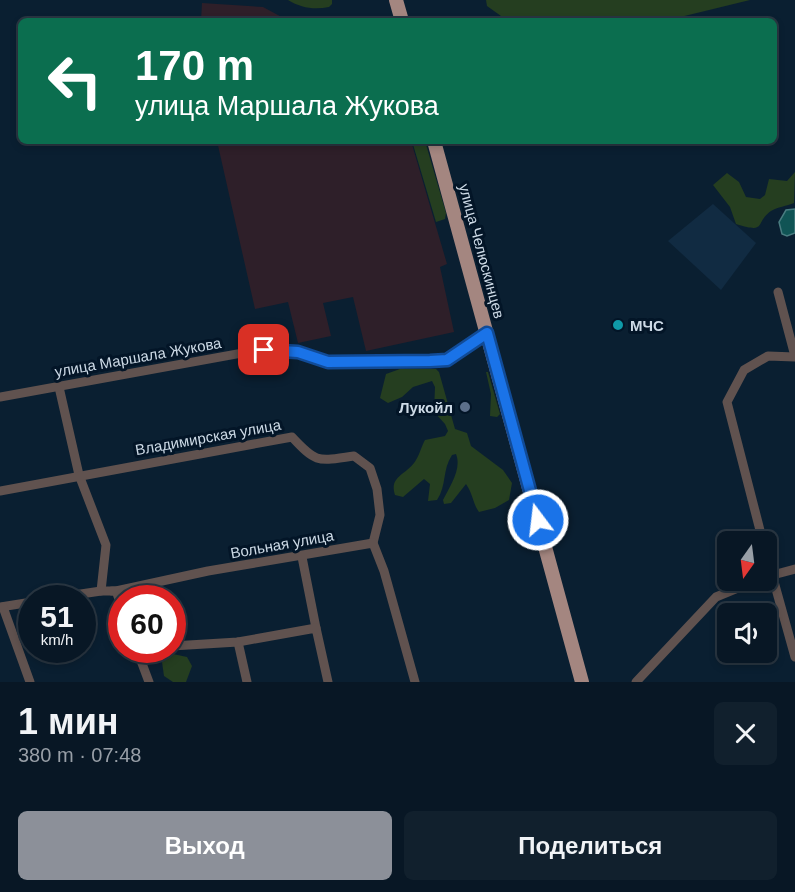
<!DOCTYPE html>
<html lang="ru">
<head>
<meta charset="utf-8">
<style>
  :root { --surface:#081725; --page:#11202d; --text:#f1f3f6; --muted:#989fa7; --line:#293642; --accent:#8c9099 }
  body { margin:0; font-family:Arial,sans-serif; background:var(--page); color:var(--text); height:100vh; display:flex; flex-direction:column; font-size:22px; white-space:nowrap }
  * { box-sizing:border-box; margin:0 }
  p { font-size:20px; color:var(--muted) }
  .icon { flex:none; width:33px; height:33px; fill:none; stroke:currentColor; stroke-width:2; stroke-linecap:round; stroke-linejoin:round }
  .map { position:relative; height:682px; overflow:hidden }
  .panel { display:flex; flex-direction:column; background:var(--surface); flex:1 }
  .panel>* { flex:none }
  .guide { position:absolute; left:18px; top:18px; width:759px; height:126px; border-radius:9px; box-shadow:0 3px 9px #0003,0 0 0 2px var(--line); background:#0b6e4f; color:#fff; overflow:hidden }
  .needle { width:39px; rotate:194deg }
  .controls { position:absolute; left:717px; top:531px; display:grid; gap:12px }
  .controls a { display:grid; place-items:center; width:60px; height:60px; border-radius:9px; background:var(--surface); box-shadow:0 3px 9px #0003,0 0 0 2px var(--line); font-size:30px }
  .speed { position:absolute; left:18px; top:585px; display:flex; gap:12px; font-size:30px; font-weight:700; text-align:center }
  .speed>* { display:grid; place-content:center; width:78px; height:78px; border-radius:50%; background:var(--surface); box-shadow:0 3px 9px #0003,0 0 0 2px var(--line); line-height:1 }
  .speed small { font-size:15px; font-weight:400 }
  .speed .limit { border:9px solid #d22; background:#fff; color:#111 }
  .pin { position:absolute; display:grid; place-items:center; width:51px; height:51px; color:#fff; margin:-26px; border-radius:12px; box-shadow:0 3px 9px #0006 }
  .me { position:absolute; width:66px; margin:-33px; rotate:345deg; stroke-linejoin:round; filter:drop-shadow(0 0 4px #0008) }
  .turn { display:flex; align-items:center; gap:21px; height:126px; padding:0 18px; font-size:27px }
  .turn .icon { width:78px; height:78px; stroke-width:2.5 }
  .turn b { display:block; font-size:42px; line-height:51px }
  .round { display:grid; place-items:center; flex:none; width:63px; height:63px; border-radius:9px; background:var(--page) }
  .overview { display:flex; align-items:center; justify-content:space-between; height:102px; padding:0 18px }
  h1 { font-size:36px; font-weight:600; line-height:45px }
  .primary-button { display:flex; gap:12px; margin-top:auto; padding:12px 18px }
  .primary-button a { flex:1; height:69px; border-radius:9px; background:var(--accent); color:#fff; font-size:24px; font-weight:600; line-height:69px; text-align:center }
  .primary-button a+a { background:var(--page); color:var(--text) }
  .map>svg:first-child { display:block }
</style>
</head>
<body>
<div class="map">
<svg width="795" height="682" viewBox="0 0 795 682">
  <rect width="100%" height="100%" fill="#0a1f31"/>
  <path fill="#112b42" d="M 713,204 L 756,243 L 721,290 L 668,241 Z"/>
  <g fill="#2e1f29">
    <path d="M 202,3 L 263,7 L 289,21 L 201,21 Z"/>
    <path d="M 217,141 L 411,141 L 447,264 L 440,267 L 454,332 L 366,351 L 353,297 L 323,303 L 331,336 L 298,343 L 288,302 L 255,309 Z"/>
  </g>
  <g fill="#253e20">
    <path d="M 288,0 L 332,0 L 332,4 L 329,7 C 314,10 301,8 288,0 Z"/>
    <path d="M 486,0 L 750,0 L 664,21 L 508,21 L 487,6 Z"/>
    <path d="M 412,141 L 425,141 L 446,213 L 445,219 L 436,222 Z"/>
    <path d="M 795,172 L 794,203 C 787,206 777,207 771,211 C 754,223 768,234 736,224 L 730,207 L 713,185 L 727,173 L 739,182 L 746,197 L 760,199 L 765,195 L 769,179 L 787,181 Z"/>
    <path d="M 400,369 L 436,369 L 439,372 L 455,429 L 467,433 L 471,446 L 503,470 L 512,483 L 509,500 L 495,508 L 479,512 C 473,504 473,494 466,484 L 451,503 L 444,504 L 443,500 C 450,486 462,469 456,454 L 452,455 C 442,470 447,485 437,500 L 428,501 L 430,484 L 424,479 L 403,497 L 395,495 C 389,477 405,475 414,463 C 419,457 421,447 425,440 L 445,436 L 448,431 L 445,424 L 434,412 L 435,387 L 432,381 L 413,387 L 402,397 L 388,403 L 380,398 L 386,374 Z"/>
    <path d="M 486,372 L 488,372 L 500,414 L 497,417 L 490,416 L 491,394 Z"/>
    <path d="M 173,654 L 187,657 L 192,666 L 186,682 L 173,682 L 164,676 L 162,662 Z"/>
  </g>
  <path fill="#105455" stroke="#497c80" stroke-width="1.5" d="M 795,209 L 795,233 L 787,236 L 782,234 L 779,222 L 786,210 Z"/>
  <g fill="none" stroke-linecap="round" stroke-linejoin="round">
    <g stroke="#60524f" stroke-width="9">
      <path d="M 778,292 L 795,356"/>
      <path d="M 59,387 L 79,475 L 106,545 L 101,591"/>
      <path d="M 0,397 L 264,349 L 298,352 L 328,362 L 413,362 L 447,360 L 487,333"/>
      <path d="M 0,491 L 292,437 C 317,464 318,461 354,456 L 370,468 L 377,489 L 380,515 L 373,543"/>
      <path d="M 763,542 L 727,402 L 744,370 L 768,356 L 795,357"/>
      <path d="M 766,553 L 795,657"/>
      <path d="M 302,557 L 316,628"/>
      <path d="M 769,576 L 795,569"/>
      <path d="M 112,591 L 116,591 L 122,607"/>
      <path d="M 54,598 L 101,591 L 116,591 L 208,571 L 373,543 L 384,571 L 415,682"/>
      <path d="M 0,607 L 32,602"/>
      <path d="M 3,607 L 30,682"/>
      <path d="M 238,642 L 247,682"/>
      <path d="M 172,646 L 238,642 L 316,628 L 328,682"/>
      <path d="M 137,650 L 149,682"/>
      <path d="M 636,682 L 716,597 L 757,580"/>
    </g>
    <g stroke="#a48680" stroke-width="14">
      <path d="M 396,0 L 402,21"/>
      <path d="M 434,141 L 582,682"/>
    </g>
  </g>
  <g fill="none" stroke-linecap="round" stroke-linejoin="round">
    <g stroke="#114b97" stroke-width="15">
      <path id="route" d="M 264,350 L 298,352 L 328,362 L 430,361 L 447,360 L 487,333 L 538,520"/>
    </g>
    <use href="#route" stroke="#1a73e8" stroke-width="10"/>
  </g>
  <circle fill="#0f9aa8" stroke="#031527" stroke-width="2" cx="618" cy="325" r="6"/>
  <circle fill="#5c6f8a" stroke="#031527" stroke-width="2" cx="465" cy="407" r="6"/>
  <g text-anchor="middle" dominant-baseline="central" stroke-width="6" stroke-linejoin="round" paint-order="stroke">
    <g font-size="15" fill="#cddae6" stroke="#031527">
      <text transform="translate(482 251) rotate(75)">улица Челюскинцев</text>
      <text transform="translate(138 357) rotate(-10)">улица Маршала Жукова</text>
      <text transform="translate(208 437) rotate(-10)">Владимирская улица</text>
      <text transform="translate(282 544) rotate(-10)">Вольная улица</text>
    </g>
    <g font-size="15" font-weight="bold" fill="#cddae6" stroke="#031527" text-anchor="start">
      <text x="630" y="325">МЧС</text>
      <text x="453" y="407" text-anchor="end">Лукойл</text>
    </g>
  </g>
</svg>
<div class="controls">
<a><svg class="needle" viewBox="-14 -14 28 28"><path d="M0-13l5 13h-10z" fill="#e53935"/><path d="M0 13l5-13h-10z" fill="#989fa7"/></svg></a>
<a><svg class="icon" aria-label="sound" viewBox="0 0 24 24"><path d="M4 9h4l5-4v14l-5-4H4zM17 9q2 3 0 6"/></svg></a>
</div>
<div class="speed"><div>51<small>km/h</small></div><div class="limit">60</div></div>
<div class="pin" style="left:264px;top:350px;background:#d93025"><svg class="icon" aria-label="arrive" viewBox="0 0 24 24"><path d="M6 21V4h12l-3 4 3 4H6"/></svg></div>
<svg class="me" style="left:538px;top:520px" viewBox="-20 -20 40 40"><circle r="17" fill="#1a73e8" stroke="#fff" stroke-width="3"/><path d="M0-11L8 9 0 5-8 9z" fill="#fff"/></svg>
<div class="guide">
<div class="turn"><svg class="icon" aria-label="left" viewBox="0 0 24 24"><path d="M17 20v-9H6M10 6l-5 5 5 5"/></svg><div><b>170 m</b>улица Маршала Жукова</div></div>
</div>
</div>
<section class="panel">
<div class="overview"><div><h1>1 мин</h1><p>380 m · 07:48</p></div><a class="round"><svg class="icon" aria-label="close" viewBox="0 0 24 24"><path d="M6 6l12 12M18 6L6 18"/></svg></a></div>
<div class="primary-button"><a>Выход</a><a>Поделиться</a></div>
</section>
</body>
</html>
